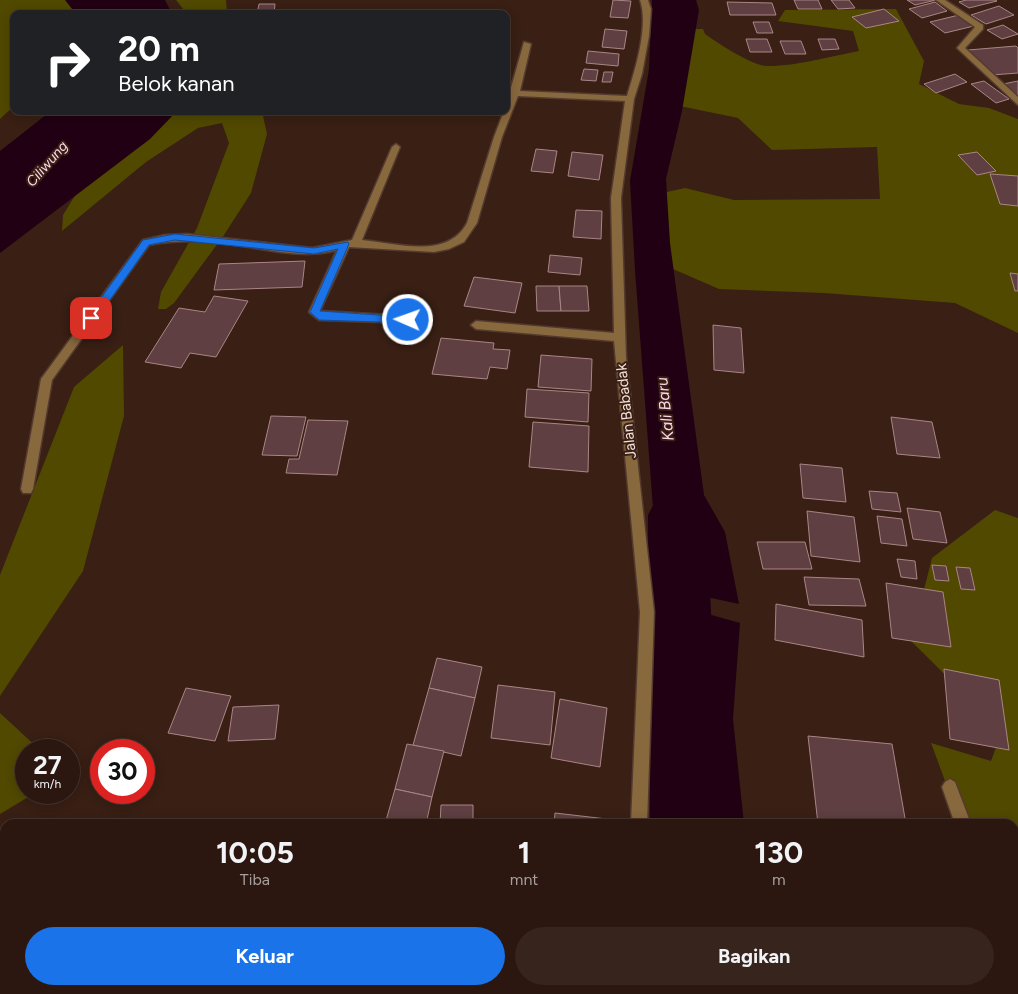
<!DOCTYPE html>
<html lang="id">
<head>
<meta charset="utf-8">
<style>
  :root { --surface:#2b170f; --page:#37241d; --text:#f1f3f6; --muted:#a69f9e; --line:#47362f; --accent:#1a73e8 }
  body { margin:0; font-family:Figtree,sans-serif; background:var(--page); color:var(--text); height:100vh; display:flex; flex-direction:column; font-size:19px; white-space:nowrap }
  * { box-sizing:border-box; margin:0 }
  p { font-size:16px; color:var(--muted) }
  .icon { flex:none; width:28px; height:28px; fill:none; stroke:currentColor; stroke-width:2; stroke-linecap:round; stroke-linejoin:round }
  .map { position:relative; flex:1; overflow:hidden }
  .drawer { position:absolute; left:0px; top:819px; width:1019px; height:176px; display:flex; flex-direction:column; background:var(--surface); border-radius:15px 15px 0 0; box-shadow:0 2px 12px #0003,0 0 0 1px var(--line) }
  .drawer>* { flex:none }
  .banner { position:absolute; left:10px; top:10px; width:500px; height:105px; border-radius:10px; box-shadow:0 2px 12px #0003,0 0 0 1px var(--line); background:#202124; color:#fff; overflow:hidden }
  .speed { position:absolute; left:15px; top:739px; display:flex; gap:10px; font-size:25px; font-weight:700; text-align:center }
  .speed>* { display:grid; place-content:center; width:65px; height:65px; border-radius:50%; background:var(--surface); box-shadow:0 2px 12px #0003,0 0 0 1px var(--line); line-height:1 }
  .speed small { font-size:12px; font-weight:400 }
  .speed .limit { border:8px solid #d22; background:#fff; color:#111 }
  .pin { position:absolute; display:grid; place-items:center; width:42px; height:42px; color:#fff; margin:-21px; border-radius:10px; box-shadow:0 2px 8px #0006 }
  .me { position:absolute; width:55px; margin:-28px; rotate:272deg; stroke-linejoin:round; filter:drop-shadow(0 0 4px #0008) }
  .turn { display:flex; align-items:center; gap:18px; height:105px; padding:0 25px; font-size:22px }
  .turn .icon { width:65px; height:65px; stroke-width:2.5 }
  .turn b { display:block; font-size:35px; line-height:42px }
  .eta { display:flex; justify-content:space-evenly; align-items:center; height:85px; text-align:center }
  .eta b { font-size:30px; font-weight:700; line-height:35px }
  .primary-button { display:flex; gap:10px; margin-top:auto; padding:10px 25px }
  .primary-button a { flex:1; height:58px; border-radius:30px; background:var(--accent); color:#fff; font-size:20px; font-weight:700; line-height:58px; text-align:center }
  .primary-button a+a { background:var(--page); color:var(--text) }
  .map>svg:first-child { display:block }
</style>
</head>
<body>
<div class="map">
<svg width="1018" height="994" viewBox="0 0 1018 994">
  <rect width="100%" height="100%" fill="#391f14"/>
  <g fill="#514900">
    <path d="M 0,0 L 91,0 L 111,14 L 14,14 L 14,106 L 0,119 Z"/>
    <path d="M 176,0 L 226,0 L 227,14 L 187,14 Z"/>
    <path d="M 896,9 L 924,61 L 919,84 L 959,104 L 989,108 L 1018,119 L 1018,333 L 955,303 L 824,293 L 719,289 L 666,266 L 653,195 L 685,188 L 734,200 L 880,199 L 877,147 L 772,150 L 738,118 L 675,105 L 691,29 L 703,29 L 705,34 C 718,43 751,65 766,66 C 792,67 833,56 859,51 L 853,31 L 778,21 L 785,10 Z"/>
    <path d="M 171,111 L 262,111 L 267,134 L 251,193 L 224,235 L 174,303 L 166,309 L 158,309 L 161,292 L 197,228 L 229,143 L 222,123 L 198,128 L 146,162 L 62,231 L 63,215 L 79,189 Z"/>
    <path d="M 123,345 L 124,416 L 83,571 L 0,696 L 0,575 L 74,387 Z"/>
    <path d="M 995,510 L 1018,518 L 1018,952 L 1014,952 L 1014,824 L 963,824 L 958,816 L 931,743 L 991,761 L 1002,731 L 911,641 L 932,558 Z"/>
    <path d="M 0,713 L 40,750 L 26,750 L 26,792 L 35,793 L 0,814 Z"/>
  </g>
  <g fill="#210013">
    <path d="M 65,0 L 165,0 L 172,14 L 76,14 Z"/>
    <path d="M 652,0 L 696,0 L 699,10 L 682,111 L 666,179 L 670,243 L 704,495 L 725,532 L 739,604 L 659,587 L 635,270 L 630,181 L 649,69 Z"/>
    <path d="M 51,111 L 177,111 L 150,139 L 0,253 L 0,151 Z"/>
    <path d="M 658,600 L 740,623 L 733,719 L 744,824 L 654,824 Z"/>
    <path d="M 648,990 L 749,990 L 750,994 L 648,994 Z"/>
  </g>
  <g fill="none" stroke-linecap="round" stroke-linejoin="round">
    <path fill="#210013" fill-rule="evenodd" d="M 677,491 L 697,498 L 706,515 L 722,824 L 650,824 L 648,515 L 657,498 Z"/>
  </g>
  <g fill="#5f3f41" stroke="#aa8586">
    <path d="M 613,0 L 631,1 L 628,18 L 610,17 Z"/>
    <path d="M 794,0 L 818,0 L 822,9 L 798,9 Z"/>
    <path d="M 831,0 L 849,0 L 855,8 L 838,9 Z"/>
    <path d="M 907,0 L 936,0 L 915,5 Z"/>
    <path d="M 966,0 L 995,0 L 997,1 L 969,8 L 959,2 Z"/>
    <path d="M 727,2 L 772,3 L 776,15 L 730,15 Z"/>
    <path d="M 935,2 L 947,11 L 922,18 L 909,9 Z"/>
    <path d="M 259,4 L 275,4 L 274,14 L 257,14 Z"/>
    <path d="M 999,6 L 1014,15 L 986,24 L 971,15 Z"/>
    <path d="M 884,9 L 899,21 L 866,28 L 852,17 Z"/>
    <path d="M 959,15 L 974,26 L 945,33 L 930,22 Z"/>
    <path d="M 753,22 L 769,22 L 773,33 L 757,33 Z"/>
    <path d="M 1003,25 L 1018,34 L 1002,39 L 987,30 Z"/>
    <path d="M 605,29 L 627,31 L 624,49 L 602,47 Z"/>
    <path d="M 746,39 L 767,39 L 772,52 L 750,52 Z"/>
    <path d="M 818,39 L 835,39 L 839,49 L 822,50 Z"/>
    <path d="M 780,41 L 801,41 L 806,54 L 785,54 Z"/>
    <path d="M 1016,46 L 1018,48 L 1018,73 L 992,75 L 968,50 Z"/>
    <path d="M 588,51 L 619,54 L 618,66 L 586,63 Z"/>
    <path d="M 584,69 L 598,70 L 596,81 L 581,80 Z"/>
    <path d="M 604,72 L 613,72 L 611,82 L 602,82 Z"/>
    <path d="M 955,74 L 967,82 L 936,93 L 924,84 Z"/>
    <path d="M 984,81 L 1009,99 L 996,103 L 971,84 Z"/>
    <path d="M 1018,81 L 1018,96 L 1003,84 Z"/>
    <path d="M 536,149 L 557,151 L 553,173 L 531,171 Z"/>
    <path d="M 572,152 L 603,155 L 599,180 L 568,176 Z"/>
    <path d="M 977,152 L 996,171 L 977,175 L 958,155 Z"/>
    <path d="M 990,174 L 1018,176 L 1018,206 L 1000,204 Z"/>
    <path d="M 576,210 L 602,211 L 601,239 L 573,237 Z"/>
    <path d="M 550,255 L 582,258 L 580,275 L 548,272 Z"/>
    <path d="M 305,261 L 302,287 L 214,290 L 219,264 Z"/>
    <path d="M 1010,273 L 1018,274 L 1018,291 L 1015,291 Z"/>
    <path d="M 474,277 L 522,283 L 515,313 L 464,306 Z"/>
    <path d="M 536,286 L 559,286 L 561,311 L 537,311 Z"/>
    <path d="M 559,286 L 587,286 L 589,311 L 561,311 Z"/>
    <path d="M 214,296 L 248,301 L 216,357 L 190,353 L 181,368 L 145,362 L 179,308 L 205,312 Z"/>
    <path d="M 713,325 L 741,328 L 744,373 L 714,370 Z"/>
    <path d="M 441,338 L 494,343 L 493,349 L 510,350 L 507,369 L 490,367 L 487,379 L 432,374 Z"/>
    <path d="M 541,355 L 592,359 L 591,391 L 538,387 Z"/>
    <path d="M 527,389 L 589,393 L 588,422 L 525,417 Z"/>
    <path d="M 271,416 L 306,417 L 297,456 L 262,455 Z"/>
    <path d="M 891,417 L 932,422 L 940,458 L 897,454 Z"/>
    <path d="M 308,420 L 348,421 L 337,475 L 286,473 L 289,459 L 299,459 Z"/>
    <path d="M 533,422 L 589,426 L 588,472 L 529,467 Z"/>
    <path d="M 800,464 L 842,468 L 846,502 L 803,498 Z"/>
    <path d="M 869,491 L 897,493 L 901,512 L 872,509 Z"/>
    <path d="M 907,508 L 940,512 L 947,543 L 913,539 Z"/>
    <path d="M 807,511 L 854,517 L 860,562 L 811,556 Z"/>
    <path d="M 877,516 L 902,519 L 907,546 L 881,543 Z"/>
    <path d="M 757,542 L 805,542 L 812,569 L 763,569 Z"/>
    <path d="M 897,559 L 915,561 L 917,579 L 901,577 Z"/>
    <path d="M 932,565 L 946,566 L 949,581 L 935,580 Z"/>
    <path d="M 956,567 L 970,568 L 975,590 L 961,589 Z"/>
    <path d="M 804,577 L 859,579 L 866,606 L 809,605 Z"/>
    <path d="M 886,583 L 943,592 L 951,647 L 892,638 Z"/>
    <path d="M 776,604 L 862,620 L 864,657 L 775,640 Z"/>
    <path d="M 437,658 L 482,667 L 475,698 L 429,688 Z"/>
    <path d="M 944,669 L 999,680 L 1009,750 L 950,739 Z"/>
    <path d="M 498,685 L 555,692 L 550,745 L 491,738 Z"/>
    <path d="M 186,688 L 231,696 L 215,741 L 168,733 Z"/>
    <path d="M 429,688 L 475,698 L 461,756 L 413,745 Z"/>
    <path d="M 560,699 L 607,708 L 600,767 L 551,758 Z"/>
    <path d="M 279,705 L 275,739 L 228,741 L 233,707 Z"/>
    <path d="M 808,736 L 892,744 L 906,824 L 818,824 Z"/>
    <path d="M 407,744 L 444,751 L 432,797 L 395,789 Z"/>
    <path d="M 395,789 L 432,797 L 426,824 L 385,824 Z"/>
    <path d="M 441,805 L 473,805 L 473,824 L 440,824 Z"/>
    <path d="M 555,813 L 607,819 L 607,824 L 554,824 Z"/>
    <path d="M 329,990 L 407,990 L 407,994 L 328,994 Z"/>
    <path d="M 504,990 L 503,994 L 455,994 L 428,991 Z"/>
    <rect x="511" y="990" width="86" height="4"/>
  </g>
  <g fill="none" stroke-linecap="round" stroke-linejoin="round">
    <g stroke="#533a2f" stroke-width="3">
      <g id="minor">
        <path d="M 640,0 L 648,0 L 651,9 L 649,36 L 642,74 L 634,99 L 621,198 L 626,357 L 654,612 L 647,824 L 631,824 L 640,612 L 614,341 L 476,329 L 471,325 L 476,321 L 614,333 L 611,198 L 625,101 L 518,96 L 502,137 L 477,223 L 464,242 L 449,249 L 434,252 L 349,247 L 320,311 L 408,316 L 412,317 L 413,320 L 412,323 L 319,320 L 309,312 L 337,250 C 308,258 279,252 249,247 C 216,242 183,238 149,245 L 52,380 L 33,489 L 31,493 L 23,493 L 21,489 L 41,379 L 143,240 L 165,235 L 186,234 L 312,248 L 352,240 L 392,147 L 396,144 L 400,147 L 362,240 C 396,243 447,260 467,223 L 494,137 L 504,111 L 506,111 L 506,105 L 524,42 L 531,44 L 520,91 L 627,96 C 635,70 649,26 640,0 Z"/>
        <path d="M 936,0 L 945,0 L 983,25 L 983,29 L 965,48 L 1018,97 L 1018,105 L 957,48 L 975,27 Z"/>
        <path d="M 950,779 L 955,782 L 971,824 L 955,824 L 942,787 L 945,782 Z"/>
        <path d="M 1014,961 L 1018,963 L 1018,991 L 1014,989 Z"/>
        <rect x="623" y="990" width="18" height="4"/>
      </g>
    </g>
    <use href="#minor" fill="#88683d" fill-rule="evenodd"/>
  </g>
  <path fill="#1a73e8" stroke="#114b97" d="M 175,234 L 314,248 L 348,242 L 349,244 L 320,311 L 408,317 L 412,320 L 408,323 L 319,320 L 310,312 L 338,249 L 314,254 L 175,240 L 149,245 L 95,321 L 88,321 L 88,316 L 143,240 Z"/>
  <g text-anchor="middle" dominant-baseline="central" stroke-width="4" stroke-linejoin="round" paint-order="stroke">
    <g font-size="14" font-style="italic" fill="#ffd7eb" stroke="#391f14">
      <text transform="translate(47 164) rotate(-49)">Ciliwung</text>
    </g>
    <g font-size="15" fill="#f2e0d8" stroke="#391f14">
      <text transform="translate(626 411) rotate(-96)">Jalan Babadak</text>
    </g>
    <g font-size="16" font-style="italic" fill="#ffd7eb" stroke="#391f14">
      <text transform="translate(665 409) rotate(-96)">Kali Baru</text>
    </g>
  </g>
</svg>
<div class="speed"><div>27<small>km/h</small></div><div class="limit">30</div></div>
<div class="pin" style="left:91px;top:318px;background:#d93025"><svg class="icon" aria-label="arrive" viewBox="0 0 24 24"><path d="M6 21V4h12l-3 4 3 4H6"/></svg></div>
<svg class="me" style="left:408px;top:320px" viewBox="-20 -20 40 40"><circle r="17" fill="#1a73e8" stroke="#fff" stroke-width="3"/><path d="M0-11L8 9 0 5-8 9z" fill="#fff"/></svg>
<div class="banner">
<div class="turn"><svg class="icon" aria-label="right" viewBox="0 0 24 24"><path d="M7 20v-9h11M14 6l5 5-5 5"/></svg><div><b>20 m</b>Belok kanan</div></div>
</div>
<section class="drawer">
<div class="eta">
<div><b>10:05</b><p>Tiba</p></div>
<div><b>1</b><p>mnt</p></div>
<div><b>130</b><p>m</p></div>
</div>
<div class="primary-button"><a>Keluar</a><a>Bagikan</a></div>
</section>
</div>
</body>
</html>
